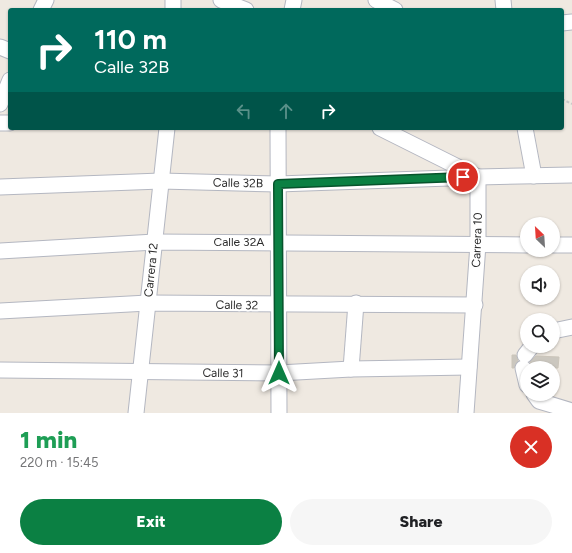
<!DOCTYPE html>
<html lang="en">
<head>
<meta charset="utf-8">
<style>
  :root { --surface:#fff; --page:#f6f6f6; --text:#202124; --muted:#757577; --accent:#0b8043 }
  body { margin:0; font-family:Figtree,sans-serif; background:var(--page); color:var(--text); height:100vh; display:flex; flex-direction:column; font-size:15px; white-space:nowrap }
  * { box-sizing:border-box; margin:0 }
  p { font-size:13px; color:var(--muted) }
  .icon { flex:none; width:22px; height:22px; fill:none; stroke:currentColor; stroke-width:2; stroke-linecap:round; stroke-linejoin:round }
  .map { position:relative; height:413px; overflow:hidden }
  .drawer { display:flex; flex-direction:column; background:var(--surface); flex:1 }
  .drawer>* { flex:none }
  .hud { position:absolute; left:8px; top:8px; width:556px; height:122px; border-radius:4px; box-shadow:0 1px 3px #0004; background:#00695c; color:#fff; overflow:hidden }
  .needle { width:26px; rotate:335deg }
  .tools { position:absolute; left:520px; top:217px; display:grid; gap:8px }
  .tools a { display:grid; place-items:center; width:40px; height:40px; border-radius:50%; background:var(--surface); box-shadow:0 1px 3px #0004; font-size:20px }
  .pin { position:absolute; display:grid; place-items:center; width:34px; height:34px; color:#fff; margin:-17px; border:2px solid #fff; border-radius:50%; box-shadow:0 1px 4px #0007 }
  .me { position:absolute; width:44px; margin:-22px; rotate:0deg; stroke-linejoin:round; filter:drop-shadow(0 0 3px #0008) }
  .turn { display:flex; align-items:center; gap:14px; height:84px; padding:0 20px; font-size:18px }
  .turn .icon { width:52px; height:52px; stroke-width:2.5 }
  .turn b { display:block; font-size:28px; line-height:34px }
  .lanes { display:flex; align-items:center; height:38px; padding:0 20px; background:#0003; justify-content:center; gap:20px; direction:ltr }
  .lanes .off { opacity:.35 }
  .round { display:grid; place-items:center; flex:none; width:42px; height:42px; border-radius:21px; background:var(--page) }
  .head { display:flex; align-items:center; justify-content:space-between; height:68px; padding:0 20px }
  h1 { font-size:24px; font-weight:800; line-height:30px; color:#1e9e55 }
  .cta { display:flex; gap:8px; margin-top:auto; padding:8px 20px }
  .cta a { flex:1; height:46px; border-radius:24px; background:var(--accent); color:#fff; font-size:16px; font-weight:800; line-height:46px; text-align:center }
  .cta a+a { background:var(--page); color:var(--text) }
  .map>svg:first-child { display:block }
</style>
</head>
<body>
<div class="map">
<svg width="572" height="413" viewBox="0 0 572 413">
  <rect width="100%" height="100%" fill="#efe9e1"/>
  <g fill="#cbc7bf" stroke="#cbc5ba">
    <path d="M 512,355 L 516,355 L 518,361 L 514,368 L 512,368 Z"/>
    <path d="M 536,356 L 559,357 L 558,368 L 532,368 L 530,362 Z"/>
  </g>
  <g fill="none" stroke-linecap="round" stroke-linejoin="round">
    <g stroke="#b4b7c1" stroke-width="17">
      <g id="minor">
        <path d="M 173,0 L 173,10"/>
        <path d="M 221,0 L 246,10"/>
        <path d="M 376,0 L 395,10"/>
        <path d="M 503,0 L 504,10"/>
        <path d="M 41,10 L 46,0"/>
        <path d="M 292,10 L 294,0"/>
        <path d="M 562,23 L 572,22"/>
        <path d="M 0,47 L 10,51"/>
        <path d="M 0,104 L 10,80"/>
        <path d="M 0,123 L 10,123"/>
        <path d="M 278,128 L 279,413"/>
        <path d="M 380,128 L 478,177 L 478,244 L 466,413"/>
        <path d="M 525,128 L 534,176"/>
        <path d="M 0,187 L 161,181 L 278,184 L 478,177 L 572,175"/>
        <path d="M 553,245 L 572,245"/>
        <path d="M 0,251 L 155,242 L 527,245"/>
        <path d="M 0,311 L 148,303 L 475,305"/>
        <path d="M 553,331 L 572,327"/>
        <path d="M 525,355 L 532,346"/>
        <path d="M 523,368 L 527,385"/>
        <path d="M 351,369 L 356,303"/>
        <path d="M 0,370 L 279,373 L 351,369 L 469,367"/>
        <path d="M 534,394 L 539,401 L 572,411"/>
        <path d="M 136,413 L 167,128"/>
      </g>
    </g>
    <path stroke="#c9c9c9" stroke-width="2" stroke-dasharray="3 2" stroke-linecap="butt" d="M 562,99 L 572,104"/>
    <use href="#minor" stroke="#fff" stroke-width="15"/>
  </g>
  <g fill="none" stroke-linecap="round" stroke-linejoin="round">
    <g stroke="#07532c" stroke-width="10">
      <path id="route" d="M 279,373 L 278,184 L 463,177"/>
    </g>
    <use href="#route" stroke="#0b8043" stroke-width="7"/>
  </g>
  <g text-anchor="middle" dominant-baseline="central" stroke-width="4" stroke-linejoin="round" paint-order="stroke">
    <g font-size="12" fill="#2e2e2e" stroke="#fff">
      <text transform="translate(238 183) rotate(1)">Calle 32B</text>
      <text transform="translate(477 240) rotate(-88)">Carrera 10</text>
      <text x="239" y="242">Calle 32A</text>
      <text transform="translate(151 270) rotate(-84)">Carrera 12</text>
      <text transform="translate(237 305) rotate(1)">Calle 32</text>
      <text transform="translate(223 373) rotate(1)">Calle 31</text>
    </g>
  </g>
</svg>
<div class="tools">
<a><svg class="needle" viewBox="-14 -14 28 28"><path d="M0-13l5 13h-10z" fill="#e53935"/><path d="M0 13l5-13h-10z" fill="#757577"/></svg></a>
<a><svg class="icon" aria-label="sound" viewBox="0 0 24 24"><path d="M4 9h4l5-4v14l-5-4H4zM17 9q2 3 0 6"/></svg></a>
<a><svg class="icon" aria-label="search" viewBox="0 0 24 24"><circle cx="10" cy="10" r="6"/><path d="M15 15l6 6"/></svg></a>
<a><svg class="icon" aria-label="layers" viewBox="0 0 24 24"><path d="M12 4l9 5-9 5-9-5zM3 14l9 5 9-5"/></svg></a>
</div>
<div class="pin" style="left:463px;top:177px;background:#d93025"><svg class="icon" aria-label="arrive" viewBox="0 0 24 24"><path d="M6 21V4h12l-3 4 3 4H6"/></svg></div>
<svg class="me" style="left:279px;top:373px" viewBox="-20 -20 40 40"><path d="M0-17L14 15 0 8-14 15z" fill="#0b8043" stroke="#fff" stroke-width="4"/></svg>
<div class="hud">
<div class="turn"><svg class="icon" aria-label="right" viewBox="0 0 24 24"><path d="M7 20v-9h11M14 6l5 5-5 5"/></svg><div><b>110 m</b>Calle 32B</div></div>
<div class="lanes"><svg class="icon off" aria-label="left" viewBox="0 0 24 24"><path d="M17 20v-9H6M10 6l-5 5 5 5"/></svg><svg class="icon off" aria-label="ahead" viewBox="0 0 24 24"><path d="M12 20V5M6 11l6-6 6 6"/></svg><svg class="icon" aria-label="right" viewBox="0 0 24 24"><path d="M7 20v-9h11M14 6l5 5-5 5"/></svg></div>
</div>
</div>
<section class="drawer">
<div class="head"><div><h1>1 min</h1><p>220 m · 15:45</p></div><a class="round" style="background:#d93025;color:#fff"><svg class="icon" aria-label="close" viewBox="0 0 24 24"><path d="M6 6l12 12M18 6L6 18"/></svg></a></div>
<div class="cta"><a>Exit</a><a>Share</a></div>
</section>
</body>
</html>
